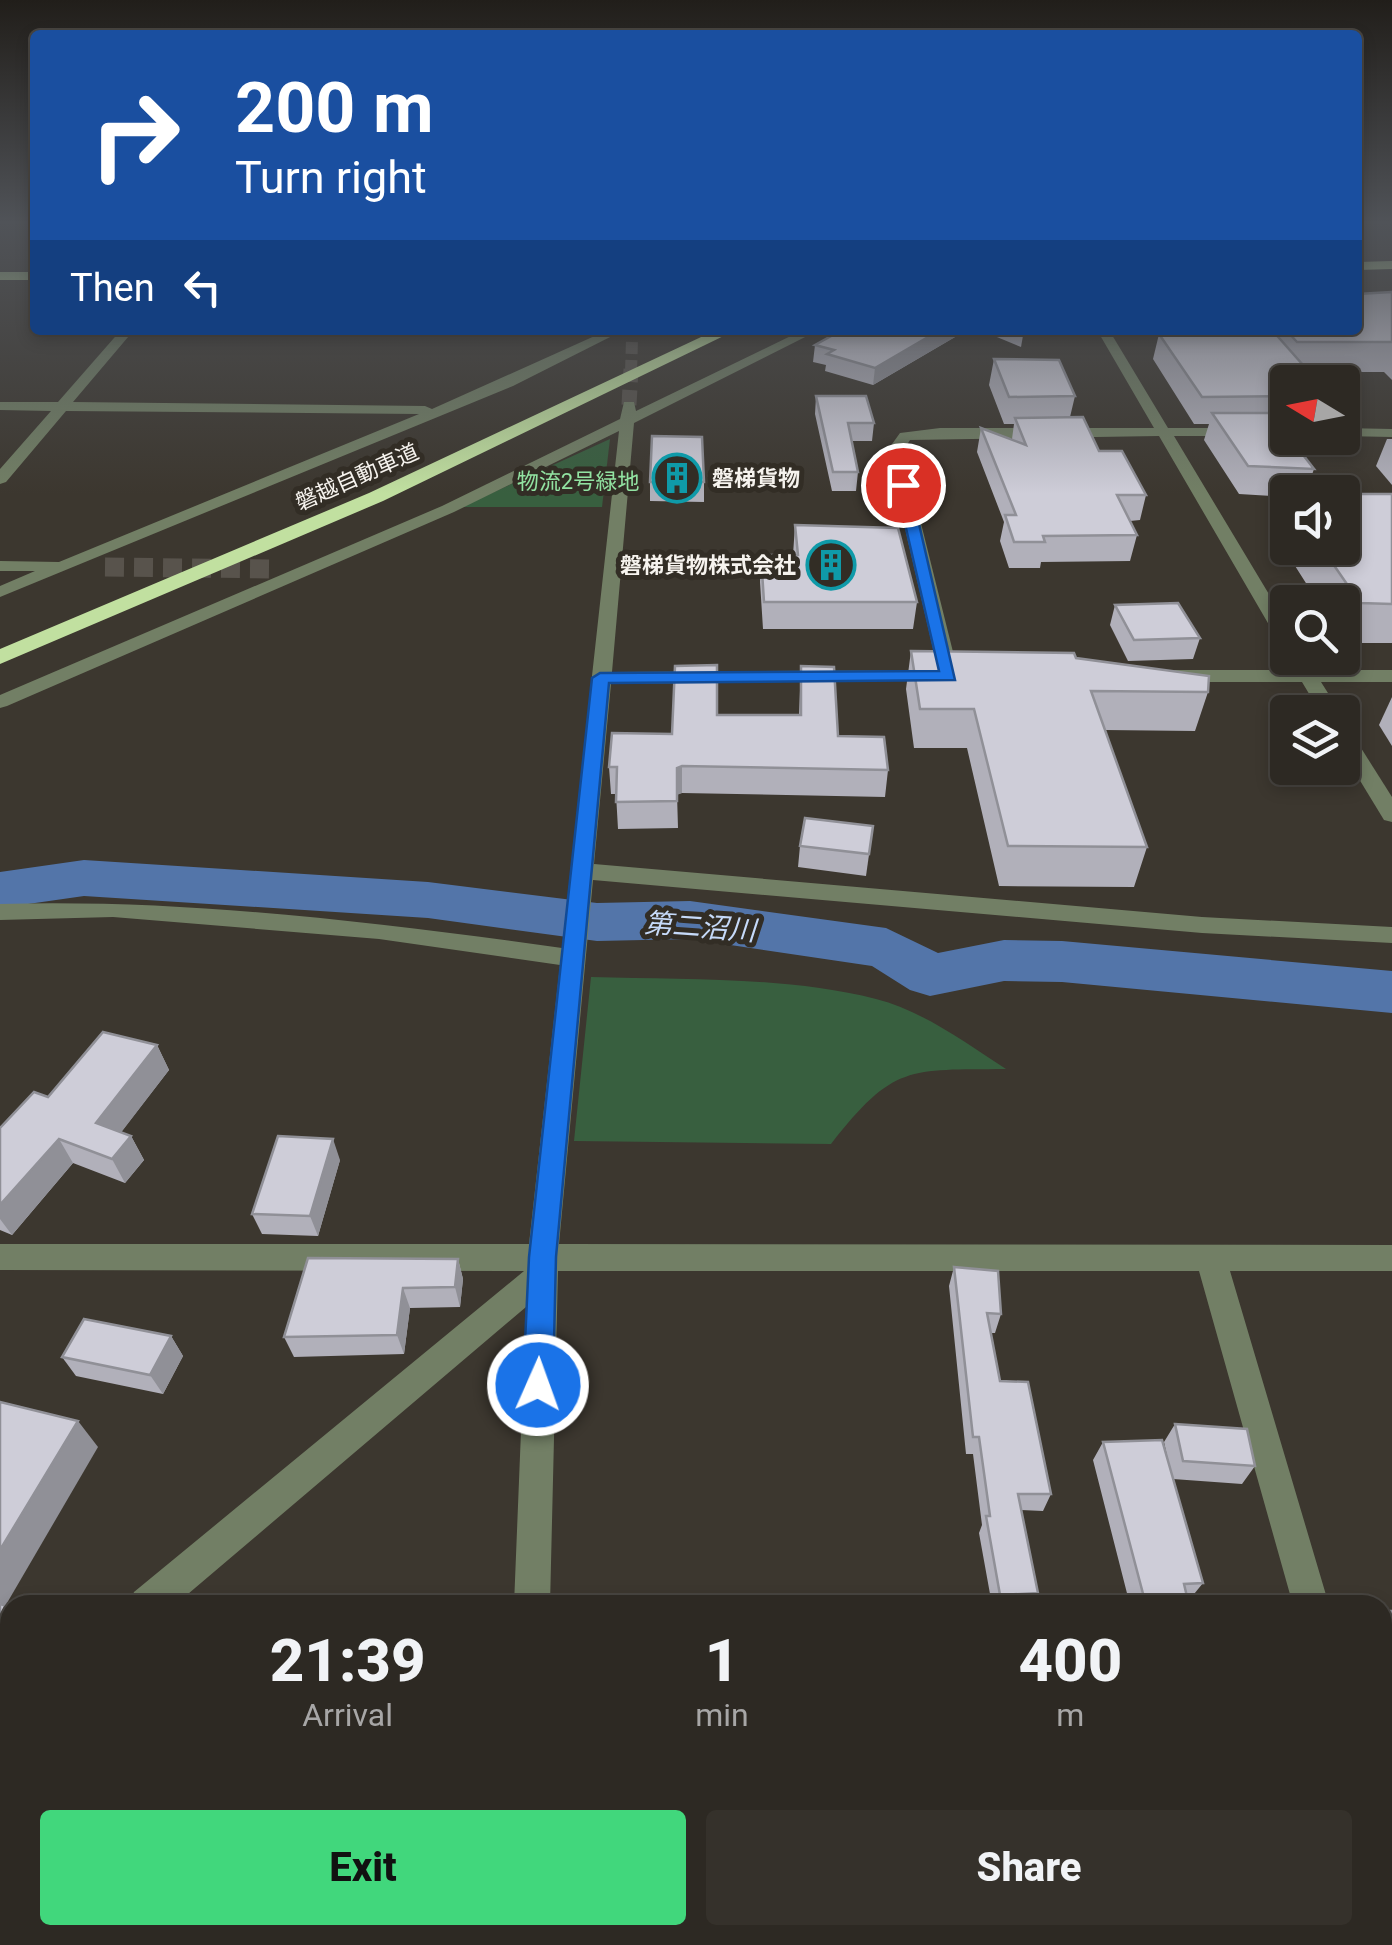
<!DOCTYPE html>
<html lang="en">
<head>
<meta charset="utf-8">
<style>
  :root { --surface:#2d2923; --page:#35312b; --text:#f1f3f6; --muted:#a7a6a6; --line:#484541; --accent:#41d77c }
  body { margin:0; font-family:Roboto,"Noto Sans JP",sans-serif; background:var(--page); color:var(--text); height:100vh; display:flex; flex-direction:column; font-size:38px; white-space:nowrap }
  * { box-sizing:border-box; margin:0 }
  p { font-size:32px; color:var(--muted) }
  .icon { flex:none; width:55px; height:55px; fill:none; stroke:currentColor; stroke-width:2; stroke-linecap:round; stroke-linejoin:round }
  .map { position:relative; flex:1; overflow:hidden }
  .panel { position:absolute; left:0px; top:1595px; width:1392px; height:350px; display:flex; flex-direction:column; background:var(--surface); border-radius:30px 30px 0 0; box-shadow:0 5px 15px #0003,0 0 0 2px var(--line) }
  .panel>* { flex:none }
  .banner { position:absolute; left:30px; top:30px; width:1332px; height:305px; border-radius:10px; box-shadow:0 5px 15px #0003,0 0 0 2px var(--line); background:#1a4fa0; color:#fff; overflow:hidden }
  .needle { width:65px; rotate:280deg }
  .tools { position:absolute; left:1270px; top:365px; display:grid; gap:20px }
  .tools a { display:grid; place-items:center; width:90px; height:90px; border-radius:10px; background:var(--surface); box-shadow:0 5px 15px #0003,0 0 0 2px var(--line); font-size:50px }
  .pin { position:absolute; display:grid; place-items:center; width:85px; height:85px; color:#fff; margin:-42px; border:5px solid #fff; border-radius:50%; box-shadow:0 2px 10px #0007 }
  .me { position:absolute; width:110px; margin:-55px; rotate:2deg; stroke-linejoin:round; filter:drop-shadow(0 0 8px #0008) }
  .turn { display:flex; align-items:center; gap:35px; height:210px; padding:0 40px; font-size:45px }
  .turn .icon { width:130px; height:130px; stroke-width:2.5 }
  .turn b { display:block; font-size:70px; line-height:85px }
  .then { display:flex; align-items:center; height:95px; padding:0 40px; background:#0003; gap:20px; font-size:38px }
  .eta { display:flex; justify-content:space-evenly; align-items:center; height:170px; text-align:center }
  .eta b { font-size:60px; font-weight:800; line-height:70px }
  .cta { display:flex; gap:20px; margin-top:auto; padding:20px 40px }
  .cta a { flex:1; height:115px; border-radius:10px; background:var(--accent); color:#111; font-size:40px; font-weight:800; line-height:115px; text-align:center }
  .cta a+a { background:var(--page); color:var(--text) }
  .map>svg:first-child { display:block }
</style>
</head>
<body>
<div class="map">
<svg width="1392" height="1945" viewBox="0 0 1392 1945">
  <rect width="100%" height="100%" fill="#3c372f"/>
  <g fill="#385f3f">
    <path d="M 610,439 L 602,507 L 461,507 Z"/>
    <path d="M 591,977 C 685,980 784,976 876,999 C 923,1011 966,1043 1006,1069 C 908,1070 894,1064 831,1144 L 574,1141 Z"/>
  </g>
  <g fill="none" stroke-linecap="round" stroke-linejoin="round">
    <path fill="#5375a9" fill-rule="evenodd" d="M 84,860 L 428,882 L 597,903 L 690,901 L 886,928 L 938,953 L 1004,940 L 1062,941 L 1392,971 L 1392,1013 L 1062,982 L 1004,981 L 930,996 L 910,990 L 872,966 L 690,939 L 597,941 L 428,918 L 84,896 L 0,908 L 0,872 Z"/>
    <path stroke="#58534c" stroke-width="12" stroke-dasharray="12 6" stroke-linecap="butt" d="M 631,372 L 632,340"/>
    <path stroke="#58534c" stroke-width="15" stroke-dasharray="15 8" stroke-linecap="butt" d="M 629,405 L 631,369"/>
    <path stroke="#58534c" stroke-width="19" stroke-dasharray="19 10" stroke-linecap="butt" d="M 105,567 L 274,569"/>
    <g fill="#727f65" fill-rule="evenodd">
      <path d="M 121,330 L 134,330 L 73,402 L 425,406 L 432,409 L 608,330 L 624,330 L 513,386 L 0,597 L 0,586 L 35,571 L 0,571 L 0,561 L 59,562 L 419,414 L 66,411 L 6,482 L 0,484 L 0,469 L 51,411 L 0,410 L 0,402 L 58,402 Z"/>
      <path d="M 803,330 L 819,330 L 634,423 L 612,672 L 938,670 L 887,451 L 900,433 L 940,428 L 1154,428 L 1097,330 L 1109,330 L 1168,428 L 1288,428 L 1288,436 L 1174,436 L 1288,626 L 1288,647 L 1279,642 L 1159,436 L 910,440 L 903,451 L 959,676 L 956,680 L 611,684 L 594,864 L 1202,917 L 1392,927 L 1392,943 L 1202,933 L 593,880 L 559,1244 L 1392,1245 L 1392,1271 L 1230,1271 L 1329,1605 L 1293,1605 L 1199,1271 L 558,1271 L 550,1605 L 514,1605 L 526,1307 L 175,1605 L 129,1605 L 134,1592 L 524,1271 L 0,1270 L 0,1244 L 529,1244 L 560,965 L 379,939 L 113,917 L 0,920 L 0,904 C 189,899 375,922 562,948 L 619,431 L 454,512 L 7,706 L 0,708 L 0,695 L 442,506 L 620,419 L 624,402 L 634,402 L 636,411 Z"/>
      <path d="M 1342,428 L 1392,429 L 1392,437 L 1342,436 Z"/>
      <path d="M 1287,658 L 1306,658 L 1314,670 L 1392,670 L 1392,682 L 1321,682 L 1340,712 L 1320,712 L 1302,682 L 1175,682 L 1165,676 L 1175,670 L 1295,670 Z"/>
      <path d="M 1342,727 L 1349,729 L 1392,797 L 1392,822 L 1384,820 L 1342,751 Z"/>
      <path d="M 10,1744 L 10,1795 L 0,1799 L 0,1748 Z"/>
      <path d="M 1382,1819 L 1392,1823 L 1392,1889 L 1382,1885 Z"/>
      <rect x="487" y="1935" width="44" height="10"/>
    </g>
    <g fill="#c1e0a0" fill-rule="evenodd">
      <path d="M 1392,261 L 1392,269 L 1358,270 L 1358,262 Z"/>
      <rect x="0" y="272" width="35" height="8"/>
      <path d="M 716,330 L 736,330 L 383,501 L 0,664 L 0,649 L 369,493 Z"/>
    </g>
  </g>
  <g fill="#b1b0ba">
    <path d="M 1392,292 L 1392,380 L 1384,372 L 1309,372 L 1288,382 L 1288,422 L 1278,422 L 1314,469 L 1306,492 L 1288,492 L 1288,497 L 1239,494 L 1204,440 L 1209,424 L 1194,424 L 1153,359 L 1159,334 L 1214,334 L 1215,330 L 1358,330 Z"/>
    <path d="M 967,330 L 873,385 L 825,371 L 826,365 L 813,362 L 815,345 Z"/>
    <path d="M 980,330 L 1024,330 L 1021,347 Z"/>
    <path d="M 994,359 L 1075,396 L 1070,417 L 1099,451 L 1146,495 L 1140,520 L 1130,521 L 1137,535 L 1130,561 L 1041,562 L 1040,568 L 1009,568 L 1000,541 L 1004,522 L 977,452 L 981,428 L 1012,439 L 1014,424 L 1004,424 L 989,385 Z"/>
    <path d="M 816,396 L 874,423 L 872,441 L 852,441 L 858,472 L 856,491 L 832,491 L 815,414 Z"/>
    <path d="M 1387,439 L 1392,439 L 1392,485 L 1376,466 Z"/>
    <path d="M 650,482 L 704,482 L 704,502 L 650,501 Z"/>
    <path d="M 1392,494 L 1392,643 L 1343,643 L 1342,602 L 1318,602 L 1283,547 L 1288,533 L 1288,548 L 1342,548 Z"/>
    <path d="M 795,525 L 917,602 L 913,629 L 763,629 L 760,582 L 761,555 L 793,555 Z"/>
    <path d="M 1115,605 L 1200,638 L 1193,659 L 1128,661 L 1110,625 Z"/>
    <path d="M 911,651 L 1076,658 L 1208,692 L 1195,731 L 1105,730 L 1147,847 L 1134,887 L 999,886 L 967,748 L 914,748 L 906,689 Z"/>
    <path d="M 801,666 L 838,736 L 888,770 L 885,797 L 682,793 L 677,794 L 678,828 L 618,829 L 616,794 L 611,794 L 609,767 L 672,734 L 717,715 L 799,715 Z"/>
    <path d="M 1392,697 L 1392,746 L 1379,725 Z"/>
    <path d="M 873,826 L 866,876 L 798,867 L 800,846 Z"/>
    <path d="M 157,1045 L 169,1070 L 121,1132 L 131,1136 L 144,1160 L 125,1183 L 73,1163 L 12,1235 L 0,1230 L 0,1128 L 48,1097 Z"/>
    <path d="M 340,1160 L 318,1236 L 262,1234 L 252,1214 Z"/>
    <path d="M 458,1259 L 463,1279 L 460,1307 L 410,1308 L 404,1354 L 294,1357 L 284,1337 Z"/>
    <path d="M 954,1267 L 1001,1314 L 995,1333 L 991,1333 L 1000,1381 L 1051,1494 L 1043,1511 L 1021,1510 L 1038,1593 L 1031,1605 L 992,1605 L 979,1533 L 982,1525 L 973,1454 L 966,1454 L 949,1286 Z"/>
    <path d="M 171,1336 L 183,1356 L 163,1394 L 76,1376 L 62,1357 Z"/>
    <path d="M 1175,1424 L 1255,1466 L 1242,1484 L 1173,1479 L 1203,1583 L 1190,1599 L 1188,1599 L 1189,1605 L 1130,1605 L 1093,1460 L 1103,1442 L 1168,1460 L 1164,1442 Z"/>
    <path d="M 1382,1611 L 1392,1611 L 1392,1751 L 1382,1717 Z"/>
    <path d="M 973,1935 L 1062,1935 L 1063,1945 L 974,1945 Z"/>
    <path d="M 1314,1935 L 1382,1935 L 1392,1945 L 1316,1945 Z"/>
  </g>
  <g fill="#909097">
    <path d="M 940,330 L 967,330 L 873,385 L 875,368 Z"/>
    <path d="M 682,766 L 682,793 L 677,795 L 677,768 Z"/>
    <path d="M 157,1045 L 169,1070 L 110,1147 L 96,1123 Z"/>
    <path d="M 131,1136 L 144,1160 L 125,1183 L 112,1159 Z"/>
    <path d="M 59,1139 L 73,1163 L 12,1235 L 0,1219 L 0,1205 Z"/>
    <path d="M 333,1139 L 340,1160 L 318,1236 L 310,1216 Z"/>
    <path d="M 458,1259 L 463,1279 L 460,1307 L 455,1287 Z"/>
    <path d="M 403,1288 L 410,1308 L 404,1354 L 397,1335 Z"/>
    <path d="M 171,1336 L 183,1356 L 163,1394 L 150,1375 Z"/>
    <path d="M 78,1421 L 98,1447 L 0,1615 L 0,1550 Z"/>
    <path d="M 6,1606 L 10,1609 L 10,1663 L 0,1680 L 0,1616 Z"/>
    <path d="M 56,1935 L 85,1935 L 81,1945 L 51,1945 Z"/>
  </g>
  <g fill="#cecdd8" stroke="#909097" stroke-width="2.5">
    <path d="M 1392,292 L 1392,342 L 1297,342 L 1286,330 L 1358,330 L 1358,294 Z"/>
    <path d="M 842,330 L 940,330 L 875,368 L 827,354 L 834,350 L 815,345 Z"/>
    <path d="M 1221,330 L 1272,330 L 1318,382 L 1288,382 L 1288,396 L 1202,397 L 1159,334 L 1224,334 Z"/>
    <path d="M 994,359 L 1059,360 L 1075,396 L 1009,397 Z"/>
    <path d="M 816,396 L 866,396 L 874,423 L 848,423 L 858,472 L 833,472 Z"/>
    <path d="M 1212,413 L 1271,413 L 1288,434 L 1288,438 L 1290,438 L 1314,469 L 1248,466 Z"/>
    <path d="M 1083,417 L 1099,451 L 1122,451 L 1146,495 L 1117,495 L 1137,535 L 1043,536 L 1045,542 L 1014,542 L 1005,515 L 1016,515 L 981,428 L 1026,445 L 1015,418 Z"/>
    <path d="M 652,436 L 702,437 L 704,482 L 650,482 Z"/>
    <path d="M 1342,494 L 1392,494 L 1392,604 L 1360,603 L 1322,548 L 1342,548 Z"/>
    <path d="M 795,525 L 898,528 L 917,602 L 764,602 L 761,555 L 798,555 Z"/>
    <path d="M 1178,603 L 1200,638 L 1134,640 L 1115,605 Z"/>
    <path d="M 911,651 L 1074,653 L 1076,658 L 1209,676 L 1208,692 L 1091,691 L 1147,847 L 1008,846 L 974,709 L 920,709 Z"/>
    <path d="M 717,665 L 717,715 L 801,715 L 801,666 L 834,667 L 838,736 L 884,737 L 888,770 L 682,766 L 677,768 L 677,801 L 616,802 L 617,767 L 609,767 L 612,733 L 672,734 L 675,666 Z"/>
    <path d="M 805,818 L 873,826 L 869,854 L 800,846 Z"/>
    <path d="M 103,1032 L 157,1045 L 96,1123 L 131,1136 L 112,1159 L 59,1139 L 0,1205 L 0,1128 L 34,1092 L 48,1097 Z"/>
    <path d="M 278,1136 L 333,1139 L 310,1216 L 252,1214 Z"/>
    <path d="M 308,1258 L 458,1259 L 455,1287 L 403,1288 L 397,1335 L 284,1337 Z"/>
    <path d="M 954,1267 L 998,1271 L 1001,1314 L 987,1313 L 1000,1381 L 1028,1382 L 1051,1494 L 1018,1494 L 1038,1593 L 1000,1595 L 986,1516 L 990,1516 L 979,1437 L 973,1437 Z"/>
    <path d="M 84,1319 L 171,1336 L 150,1375 L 62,1357 Z"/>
    <path d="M 0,1402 L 78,1421 L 0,1550 Z"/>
    <path d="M 1175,1424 L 1247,1429 L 1255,1466 L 1183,1461 Z"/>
    <path d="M 1162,1440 L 1203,1583 L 1184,1584 L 1189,1605 L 1146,1605 L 1103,1442 Z"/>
    <path d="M 0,1604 L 6,1606 L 0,1616 Z"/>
    <path d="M 1382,1611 L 1392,1611 L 1392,1653 L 1382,1620 Z"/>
    <path d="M 10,1783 L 10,1935 L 56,1935 L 51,1945 L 0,1945 L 0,1802 Z"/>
    <path d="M 1382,1886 L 1386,1886 L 1392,1906 L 1392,1945 L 1345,1945 L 1343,1935 L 1382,1935 Z"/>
    <path d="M 227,1935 L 228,1935 L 261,1945 L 223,1945 Z"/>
    <path d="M 578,1935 L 672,1935 L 671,1945 L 577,1945 Z"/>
    <path d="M 779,1935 L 897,1935 L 898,1945 L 778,1945 Z"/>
    <path d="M 982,1935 L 1062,1935 L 1063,1945 L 983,1945 Z"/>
  </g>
  <linearGradient id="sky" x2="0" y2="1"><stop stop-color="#211e1a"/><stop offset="0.45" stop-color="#505358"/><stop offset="1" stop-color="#505358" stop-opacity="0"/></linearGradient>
  <rect width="1392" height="494" fill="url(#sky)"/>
  <path fill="#1a73e8" stroke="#114b97" stroke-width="2.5" d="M 903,480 L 910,485 L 955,680 L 609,683 L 556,1257 L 553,1385 L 549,1395 L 538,1399 L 528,1395 L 523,1385 L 529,1257 L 592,678 L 600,673 L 939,671 L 896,485 Z"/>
  <defs>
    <g id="building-ring" transform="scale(2.5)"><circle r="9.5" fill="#322d25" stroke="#0f9aa8" stroke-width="1.5"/><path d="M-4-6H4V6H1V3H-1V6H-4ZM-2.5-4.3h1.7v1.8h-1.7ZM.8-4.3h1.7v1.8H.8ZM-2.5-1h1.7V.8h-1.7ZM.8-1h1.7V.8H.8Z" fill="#0f9aa8"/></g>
  </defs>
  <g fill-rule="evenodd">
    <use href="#building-ring" x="677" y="478"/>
    <use href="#building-ring" x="831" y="565"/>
  </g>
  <g text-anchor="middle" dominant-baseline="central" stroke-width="10" stroke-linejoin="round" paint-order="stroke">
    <g font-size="22" fill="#f6f3ee" stroke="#322d25">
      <text transform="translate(357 477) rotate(-24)">磐越自動車道</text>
    </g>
    <g font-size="22" font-weight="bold" fill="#f6f3ee" stroke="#322d25" text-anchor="start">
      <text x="712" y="478">磐梯貨物</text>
      <text x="796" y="565" text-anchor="end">磐梯貨物株式会社</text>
    </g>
    <g font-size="22" fill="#92e3a2" stroke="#322d25">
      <text x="578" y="481">物流2号緑地</text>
    </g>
    <g font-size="28" font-style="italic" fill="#c6daf9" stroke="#322d25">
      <text transform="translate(700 927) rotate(4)">第二沼川</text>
    </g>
  </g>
</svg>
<div class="tools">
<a><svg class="needle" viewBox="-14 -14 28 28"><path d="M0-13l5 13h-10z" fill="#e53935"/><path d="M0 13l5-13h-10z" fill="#a7a6a6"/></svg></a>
<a><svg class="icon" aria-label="sound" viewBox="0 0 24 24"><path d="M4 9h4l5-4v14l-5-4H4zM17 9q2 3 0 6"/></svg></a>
<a><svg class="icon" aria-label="search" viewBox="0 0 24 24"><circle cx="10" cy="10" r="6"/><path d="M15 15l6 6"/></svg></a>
<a><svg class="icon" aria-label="layers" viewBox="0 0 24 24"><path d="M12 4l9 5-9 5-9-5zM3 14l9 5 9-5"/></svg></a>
</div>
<div class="pin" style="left:903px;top:485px;background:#d93025"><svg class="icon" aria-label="arrive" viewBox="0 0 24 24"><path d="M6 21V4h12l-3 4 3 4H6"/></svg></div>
<svg class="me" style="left:538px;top:1385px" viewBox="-20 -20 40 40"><circle r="17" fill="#1a73e8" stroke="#fff" stroke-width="3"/><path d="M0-11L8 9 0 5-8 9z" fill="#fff"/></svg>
<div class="banner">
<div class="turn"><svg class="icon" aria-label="right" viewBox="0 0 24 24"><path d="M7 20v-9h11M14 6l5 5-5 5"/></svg><div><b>200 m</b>Turn right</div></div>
<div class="then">Then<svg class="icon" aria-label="left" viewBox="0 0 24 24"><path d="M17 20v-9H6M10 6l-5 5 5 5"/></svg></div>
</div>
<section class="panel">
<div class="eta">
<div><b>21:39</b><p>Arrival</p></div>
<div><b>1</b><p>min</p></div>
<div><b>400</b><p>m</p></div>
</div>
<div class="cta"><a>Exit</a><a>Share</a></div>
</section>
</div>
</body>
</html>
